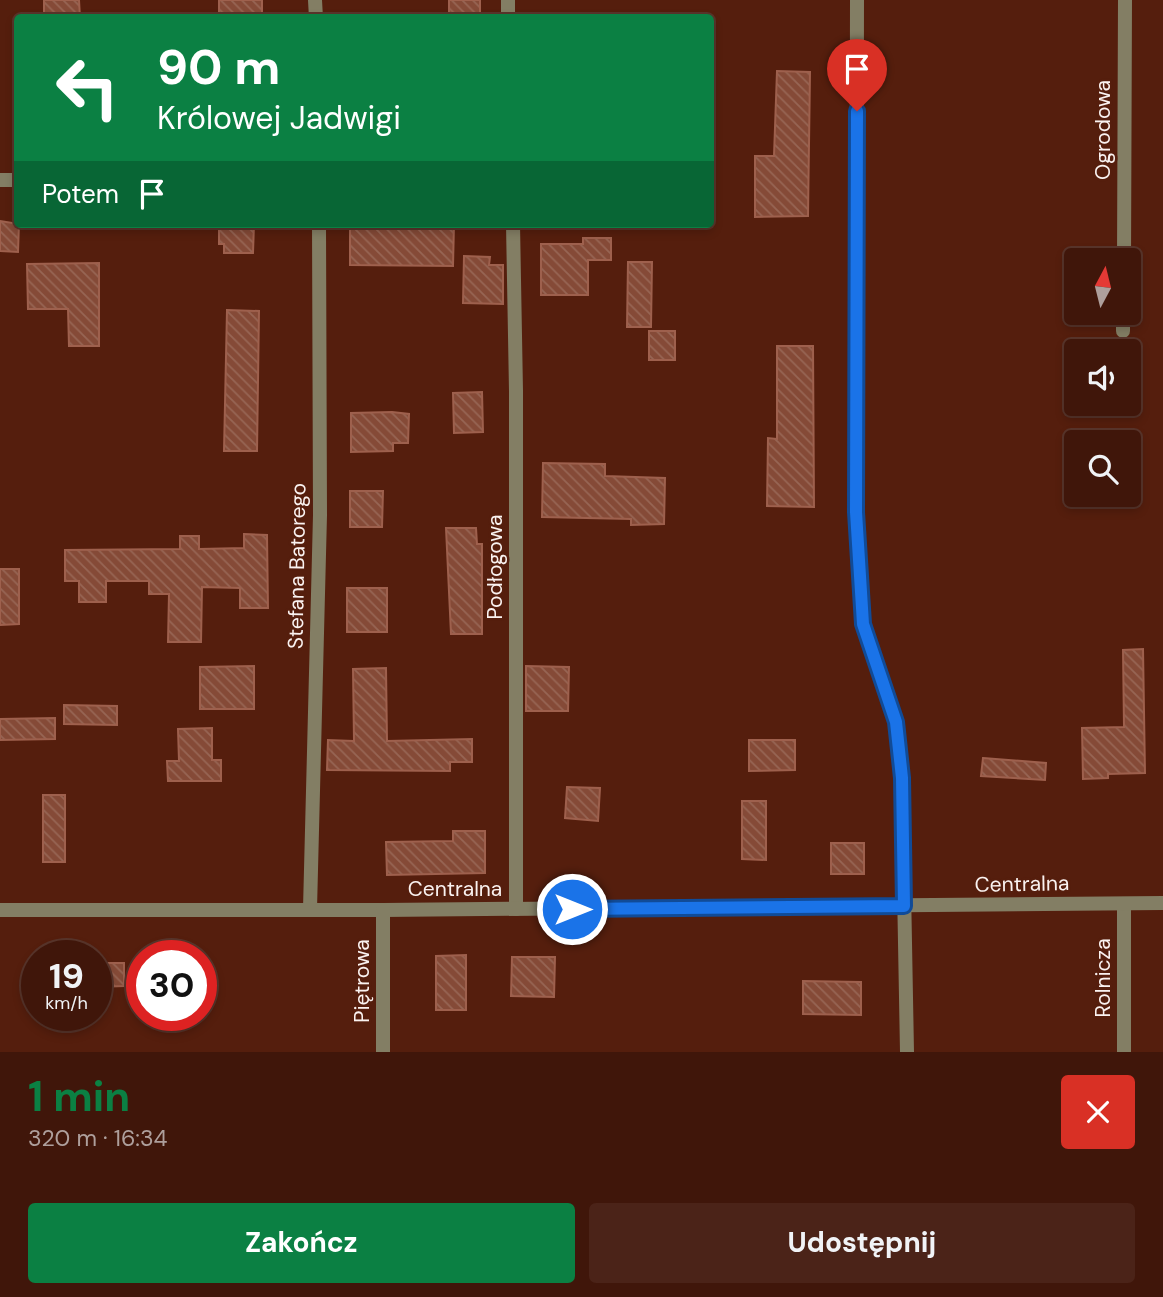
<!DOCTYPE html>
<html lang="pl">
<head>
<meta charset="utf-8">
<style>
  :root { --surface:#40160a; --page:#4b2318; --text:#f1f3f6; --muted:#ae9f9c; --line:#59352b; --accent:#0b8043 }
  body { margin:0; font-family:"DM Sans",sans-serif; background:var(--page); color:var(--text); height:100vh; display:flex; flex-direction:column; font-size:26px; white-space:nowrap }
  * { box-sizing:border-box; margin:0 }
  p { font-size:23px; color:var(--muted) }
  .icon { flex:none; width:38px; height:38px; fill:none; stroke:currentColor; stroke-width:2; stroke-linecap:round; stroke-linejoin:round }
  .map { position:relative; height:1052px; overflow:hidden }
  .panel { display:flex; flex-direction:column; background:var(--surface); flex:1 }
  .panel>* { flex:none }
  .banner { position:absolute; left:14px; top:14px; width:700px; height:214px; border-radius:7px; box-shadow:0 4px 10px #0003,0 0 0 2px var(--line); background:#0b8043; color:#fff; overflow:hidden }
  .needle { width:46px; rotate:7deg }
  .fabs { position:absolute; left:1064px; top:248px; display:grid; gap:14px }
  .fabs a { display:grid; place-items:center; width:77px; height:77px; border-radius:7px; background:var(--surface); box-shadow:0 4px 10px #0003,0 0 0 2px var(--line); font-size:35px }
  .speed { position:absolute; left:21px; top:940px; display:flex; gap:14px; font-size:35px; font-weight:700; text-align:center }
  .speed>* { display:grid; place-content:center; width:91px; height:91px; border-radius:50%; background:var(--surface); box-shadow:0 4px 10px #0003,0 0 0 2px var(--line); line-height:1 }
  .speed small { font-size:18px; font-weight:400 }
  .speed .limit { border:10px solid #d22; background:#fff; color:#111 }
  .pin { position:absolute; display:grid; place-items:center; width:60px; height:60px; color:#fff; margin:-72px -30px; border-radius:50% 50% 50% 0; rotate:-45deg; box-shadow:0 0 7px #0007 }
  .pin .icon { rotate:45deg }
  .me { position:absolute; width:77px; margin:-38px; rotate:90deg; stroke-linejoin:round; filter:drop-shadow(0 0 5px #0008) }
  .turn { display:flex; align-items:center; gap:24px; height:147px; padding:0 28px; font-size:32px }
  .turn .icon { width:91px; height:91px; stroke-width:2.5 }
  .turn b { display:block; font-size:49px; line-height:60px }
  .then { display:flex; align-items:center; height:66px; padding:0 28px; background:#0003; gap:14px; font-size:26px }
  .round { display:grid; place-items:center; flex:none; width:74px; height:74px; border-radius:7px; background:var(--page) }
  .head { display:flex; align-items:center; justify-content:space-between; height:119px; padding:0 28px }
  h1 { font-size:42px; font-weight:700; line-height:52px; color:var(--accent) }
  .cta { display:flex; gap:14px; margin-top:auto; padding:14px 28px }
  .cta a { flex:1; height:80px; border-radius:7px; background:var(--accent); color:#fff; font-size:28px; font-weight:700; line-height:80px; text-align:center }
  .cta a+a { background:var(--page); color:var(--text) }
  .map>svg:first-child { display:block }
</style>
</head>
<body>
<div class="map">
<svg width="1163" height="1052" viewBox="0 0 1163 1052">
  <defs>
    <pattern id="building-back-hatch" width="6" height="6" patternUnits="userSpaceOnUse" patternTransform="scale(1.75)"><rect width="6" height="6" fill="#854a37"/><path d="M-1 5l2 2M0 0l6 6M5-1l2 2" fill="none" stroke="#976554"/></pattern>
  </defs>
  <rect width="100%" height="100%" fill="#551e0d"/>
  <g fill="url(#building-back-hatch)" stroke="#9e604d" stroke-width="2">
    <path d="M 44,0 L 79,0 L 80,18 L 44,18 Z"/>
    <rect x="219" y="0" width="43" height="18"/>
    <rect x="449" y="0" width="31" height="18"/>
    <path d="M 777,71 L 810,72 L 808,216 L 755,217 L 755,156 L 774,156 Z"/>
    <path d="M 0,221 L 19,224 L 18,252 L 0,251 Z"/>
    <path d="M 219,224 L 254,224 L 253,253 L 224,253 L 224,244 L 219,244 Z"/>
    <path d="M 413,224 L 454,224 L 453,266 L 350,265 L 350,228 L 413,228 Z"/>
    <path d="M 583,238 L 611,238 L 611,260 L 588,260 L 588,295 L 541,295 L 541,244 L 583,244 Z"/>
    <path d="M 464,256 L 490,257 L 489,265 L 503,265 L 503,304 L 463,303 Z"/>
    <path d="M 628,262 L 652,262 L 651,327 L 627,327 Z"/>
    <path d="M 99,263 L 99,346 L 69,346 L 68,309 L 28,309 L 27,264 Z"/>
    <path d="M 227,310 L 259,311 L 257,451 L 224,451 Z"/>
    <rect x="649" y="331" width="26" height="29"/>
    <path d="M 777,346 L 813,346 L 814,507 L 767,506 L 768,438 L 777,439 Z"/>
    <path d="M 482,392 L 483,432 L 454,433 L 453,393 Z"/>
    <path d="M 392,412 L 409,414 L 408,443 L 393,443 L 393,451 L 351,452 L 351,413 Z"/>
    <path d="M 543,463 L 605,464 L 605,476 L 665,478 L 664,524 L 631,525 L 631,519 L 542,517 Z"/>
    <path d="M 350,491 L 383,491 L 382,527 L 350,527 Z"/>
    <path d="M 446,528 L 476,528 L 477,544 L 482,544 L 482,634 L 451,634 Z"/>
    <path d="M 244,534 L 267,535 L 268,608 L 240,608 L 240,588 L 202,587 L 201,642 L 168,642 L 169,594 L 149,594 L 149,581 L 106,581 L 106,602 L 79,602 L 79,581 L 65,581 L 65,550 L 180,549 L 180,536 L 199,536 L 199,549 L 244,548 Z"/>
    <path d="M 0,569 L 19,569 L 19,624 L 0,625 Z"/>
    <rect x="347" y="588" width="40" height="44"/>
    <path d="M 1143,649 L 1145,773 L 1108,774 L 1108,778 L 1083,779 L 1082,728 L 1124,727 L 1123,650 Z"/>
    <path d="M 254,666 L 254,709 L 200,709 L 200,667 Z"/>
    <path d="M 526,666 L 569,667 L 568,711 L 526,711 Z"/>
    <path d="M 386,668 L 387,741 L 472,739 L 472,762 L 450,762 L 450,771 L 327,770 L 328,740 L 354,741 L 353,669 Z"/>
    <path d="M 64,705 L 117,706 L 117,725 L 64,724 Z"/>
    <path d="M 55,718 L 55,739 L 0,740 L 0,719 Z"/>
    <path d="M 212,728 L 212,760 L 221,760 L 221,781 L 168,781 L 167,761 L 179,761 L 178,729 Z"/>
    <path d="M 749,740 L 795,740 L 795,770 L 749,771 Z"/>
    <path d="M 983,758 L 1046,763 L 1045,780 L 981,776 Z"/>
    <path d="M 567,787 L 600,788 L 598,821 L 565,818 Z"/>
    <rect x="43" y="795" width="22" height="67"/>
    <path d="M 742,801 L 766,801 L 766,860 L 742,859 Z"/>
    <path d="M 453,831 L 485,831 L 485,873 L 387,875 L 386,842 L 453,841 Z"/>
    <rect x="831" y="843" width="33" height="31"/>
    <path d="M 466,955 L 466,1010 L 436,1010 L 436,956 Z"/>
    <path d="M 512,957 L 555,957 L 554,997 L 511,996 Z"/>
    <path d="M 96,963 L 124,963 L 124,986 L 96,987 Z"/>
    <path d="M 803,981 L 861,982 L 861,1015 L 803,1014 Z"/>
  </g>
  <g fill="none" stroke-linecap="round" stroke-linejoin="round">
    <g stroke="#837e64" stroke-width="14">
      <path d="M 315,0 L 316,18"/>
      <path d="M 508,0 L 508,18"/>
      <path d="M 857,0 L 856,512 L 863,624 L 896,722 L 902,778 L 907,1052"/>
      <path d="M 0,180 L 18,180"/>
      <path d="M 513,224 L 516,391 L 516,909"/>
      <path d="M 1124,261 L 1125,0"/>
      <path d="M 1123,331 L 1123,313"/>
      <path d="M 1124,904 L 1124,1052"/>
      <path d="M 310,909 L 320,515 L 319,224"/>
      <path d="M 0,910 L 383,910 L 1163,903"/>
      <path d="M 383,1052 L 383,910"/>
    </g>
  </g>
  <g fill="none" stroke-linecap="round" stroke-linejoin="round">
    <g stroke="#114b97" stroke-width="18">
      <path id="route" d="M 572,909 L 904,906 L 902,778 L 896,722 L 863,624 L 856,512 L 857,111"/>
    </g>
    <use href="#route" stroke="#1a73e8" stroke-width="12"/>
  </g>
  <g text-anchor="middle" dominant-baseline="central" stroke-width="5" stroke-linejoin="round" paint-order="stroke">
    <g font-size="21" fill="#faf2f0" stroke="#551e0d">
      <text transform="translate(1103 130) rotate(-90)">Ogrodowa</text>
      <text transform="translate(297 566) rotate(-89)">Stefana Batorego</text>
      <text transform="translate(495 567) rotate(-90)">Podłogowa</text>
      <text transform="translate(1022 884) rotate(-1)">Centralna</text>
      <text x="455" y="889">Centralna</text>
      <text transform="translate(1103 978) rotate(-90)">Rolnicza</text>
      <text transform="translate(362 981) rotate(-90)">Piętrowa</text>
    </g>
  </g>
</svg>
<div class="fabs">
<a><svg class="needle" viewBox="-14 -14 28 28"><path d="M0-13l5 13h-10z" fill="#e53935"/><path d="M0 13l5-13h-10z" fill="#ae9f9c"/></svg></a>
<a><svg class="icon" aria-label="sound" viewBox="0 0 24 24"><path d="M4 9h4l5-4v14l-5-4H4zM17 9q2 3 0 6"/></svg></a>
<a><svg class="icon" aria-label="search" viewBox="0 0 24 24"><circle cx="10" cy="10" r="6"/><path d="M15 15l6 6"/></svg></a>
</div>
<div class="speed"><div>19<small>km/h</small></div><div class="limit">30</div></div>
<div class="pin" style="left:857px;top:111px;background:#d93025"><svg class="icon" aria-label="arrive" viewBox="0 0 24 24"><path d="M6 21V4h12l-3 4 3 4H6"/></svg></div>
<svg class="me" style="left:572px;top:909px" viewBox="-20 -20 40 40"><circle r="17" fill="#1a73e8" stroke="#fff" stroke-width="3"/><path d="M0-11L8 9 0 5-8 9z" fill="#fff"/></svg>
<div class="banner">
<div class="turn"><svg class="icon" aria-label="left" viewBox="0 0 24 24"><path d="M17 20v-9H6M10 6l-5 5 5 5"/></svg><div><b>90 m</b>Królowej Jadwigi</div></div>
<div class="then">Potem<svg class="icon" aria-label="arrive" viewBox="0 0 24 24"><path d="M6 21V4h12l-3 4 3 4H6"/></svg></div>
</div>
</div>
<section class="panel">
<div class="head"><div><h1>1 min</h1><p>320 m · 16:34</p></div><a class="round" style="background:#d93025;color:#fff"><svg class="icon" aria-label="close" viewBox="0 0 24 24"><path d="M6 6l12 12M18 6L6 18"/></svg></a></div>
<div class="cta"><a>Zakończ</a><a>Udostępnij</a></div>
</section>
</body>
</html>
